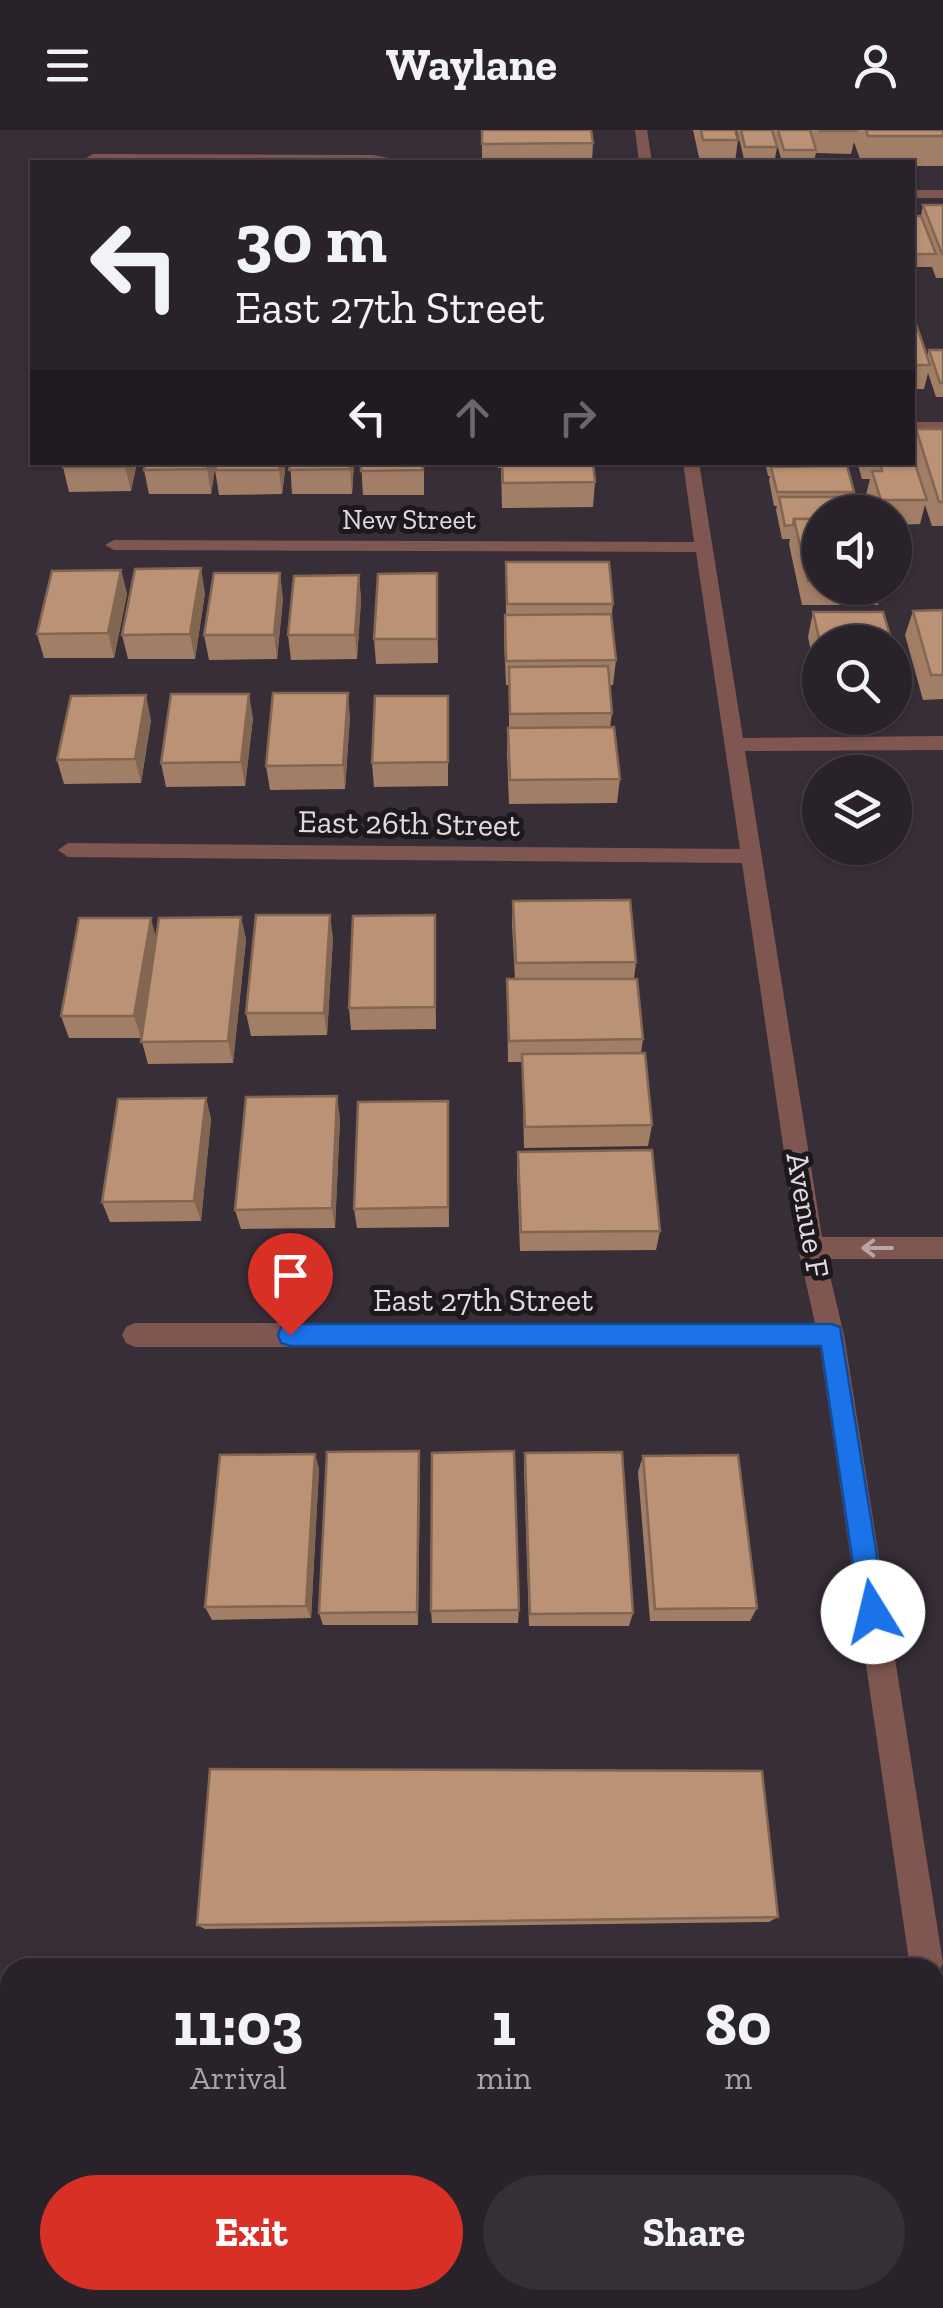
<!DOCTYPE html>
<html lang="en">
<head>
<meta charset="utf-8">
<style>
  :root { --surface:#2a222a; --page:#362f36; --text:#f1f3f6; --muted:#a5a4a8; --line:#463f47; --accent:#d93025 }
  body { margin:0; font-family:"Zilla Slab",serif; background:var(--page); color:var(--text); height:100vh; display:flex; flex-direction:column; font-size:38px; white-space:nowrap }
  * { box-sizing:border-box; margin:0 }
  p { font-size:32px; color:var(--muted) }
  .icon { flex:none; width:55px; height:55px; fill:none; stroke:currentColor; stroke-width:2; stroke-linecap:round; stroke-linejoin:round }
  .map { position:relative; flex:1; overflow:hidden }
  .drawer { position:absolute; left:0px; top:1828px; width:945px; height:352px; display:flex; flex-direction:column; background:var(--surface); border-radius:30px 30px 0 0; box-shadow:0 2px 8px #0004,0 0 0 2px var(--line) }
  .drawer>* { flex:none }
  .top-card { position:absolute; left:30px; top:30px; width:885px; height:305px; border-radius:0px; box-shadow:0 2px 8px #0004,0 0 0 2px var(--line); background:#2a222a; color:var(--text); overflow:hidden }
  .fabs { position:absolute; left:802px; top:365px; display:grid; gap:20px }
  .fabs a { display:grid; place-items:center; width:110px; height:110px; border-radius:50%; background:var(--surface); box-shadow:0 2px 8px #0004,0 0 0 2px var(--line); font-size:50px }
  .pin { position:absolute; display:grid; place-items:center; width:85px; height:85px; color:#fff; margin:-102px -42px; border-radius:50% 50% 50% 0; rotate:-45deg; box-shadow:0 0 10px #0007 }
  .pin .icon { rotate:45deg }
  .me { position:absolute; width:110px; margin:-55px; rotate:351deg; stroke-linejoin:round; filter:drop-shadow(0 0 8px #0008) }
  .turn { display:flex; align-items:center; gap:35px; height:210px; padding:0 40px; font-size:45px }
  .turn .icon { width:130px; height:130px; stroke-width:2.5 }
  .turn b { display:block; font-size:70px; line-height:85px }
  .lanes { display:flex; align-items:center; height:95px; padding:0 40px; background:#0003; justify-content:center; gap:50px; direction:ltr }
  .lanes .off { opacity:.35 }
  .eta { display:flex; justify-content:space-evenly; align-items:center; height:170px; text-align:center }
  .eta b { font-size:60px; font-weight:700; line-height:70px }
  .action { display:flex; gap:20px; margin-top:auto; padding:20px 40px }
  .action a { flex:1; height:115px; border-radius:60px; background:var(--accent); color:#fff; font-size:40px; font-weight:700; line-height:115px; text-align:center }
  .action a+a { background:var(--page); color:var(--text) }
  header { display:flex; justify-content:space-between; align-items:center; height:130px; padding:0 40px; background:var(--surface); font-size:45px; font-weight:700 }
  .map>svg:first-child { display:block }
</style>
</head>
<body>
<header><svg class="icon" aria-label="menu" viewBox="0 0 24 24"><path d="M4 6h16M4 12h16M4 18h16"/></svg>Waylane<svg class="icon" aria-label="person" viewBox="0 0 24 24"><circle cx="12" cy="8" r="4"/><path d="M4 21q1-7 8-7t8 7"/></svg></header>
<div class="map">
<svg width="943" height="2178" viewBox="0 0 943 2178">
  <rect width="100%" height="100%" fill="#382e38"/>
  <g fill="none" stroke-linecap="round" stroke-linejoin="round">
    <g fill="#805750" fill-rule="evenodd">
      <path d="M 635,0 L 647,0 L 652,32 L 639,32 Z"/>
      <path d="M 93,24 L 373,25 L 410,32 L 88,31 L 86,28 Z"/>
      <rect x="912" y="60" width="31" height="8"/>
      <rect x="912" y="292" width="31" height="10"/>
      <path d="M 683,332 L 699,332 L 743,608 L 943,606 L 943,620 L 745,621 L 822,1107 L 943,1107 L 943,1129 L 826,1129 L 844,1205 L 943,1833 L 935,1851 L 935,1838 L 910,1838 L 820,1217 L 135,1217 L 126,1213 L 122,1205 L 126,1197 L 135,1193 L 815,1193 L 798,1118 L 742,733 L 68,727 L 58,720 L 68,713 L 740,719 L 696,422 L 114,420 L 105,415 L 114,410 L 694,412 Z"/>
      <path d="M 935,1877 L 943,1880 L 943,1964 L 935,1961 Z"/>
      <rect x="935" y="2003" width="8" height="36"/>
    </g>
  </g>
  <g fill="#a17e65">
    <path d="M 482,0 L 593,13 L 592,32 L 482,32 Z"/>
    <path d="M 693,0 L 735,0 L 738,10 L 735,32 L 700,32 Z"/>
    <path d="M 737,0 L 772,0 L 777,17 L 775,29 L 744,29 Z"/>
    <path d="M 773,0 L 943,0 L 943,36 L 912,36 L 912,32 L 861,32 L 854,12 L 851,24 L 816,23 L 814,32 L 782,32 Z"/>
    <path d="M 923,75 L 943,75 L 943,148 L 936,148 L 932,137 L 912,137 L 912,86 L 921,86 Z"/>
    <path d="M 912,188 L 927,225 L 929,220 L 943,220 L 943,267 L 936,267 L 928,243 L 924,259 L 912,259 Z"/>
    <path d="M 916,299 L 943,299 L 943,396 L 932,396 L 925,375 L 920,394 L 895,395 L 895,382 L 871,382 L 866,365 L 870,349 L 862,349 L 857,332 L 912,332 L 912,311 Z"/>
    <path d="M 64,332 L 137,332 L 131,361 L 69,362 L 63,337 Z"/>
    <path d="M 216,332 L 211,364 L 149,364 L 144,340 Z"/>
    <path d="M 286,332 L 282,364 L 219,365 L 215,340 Z"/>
    <path d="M 290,332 L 354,332 L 352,364 L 292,364 Z"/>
    <path d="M 361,332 L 424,332 L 424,365 L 363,365 Z"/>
    <path d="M 498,332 L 593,332 L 595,352 L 593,377 L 502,378 L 501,338 L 498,338 Z"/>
    <path d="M 765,332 L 848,332 L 847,338 L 854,362 L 853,367 L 820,382 L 820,458 L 883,458 L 878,475 L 802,475 L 789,414 L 790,409 L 782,409 L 776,380 L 777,376 L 774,376 L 769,350 L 770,346 L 768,346 Z"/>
    <path d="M 506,432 L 613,474 L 611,491 L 616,530 L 613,555 L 609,555 L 612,583 L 610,597 L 620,649 L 617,673 L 509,674 L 507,622 L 508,598 L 509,598 L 509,555 L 506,555 L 504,509 L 505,485 L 506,485 Z"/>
    <path d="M 121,440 L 127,464 L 114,528 L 44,528 L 37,504 Z"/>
    <path d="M 437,443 L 438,533 L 376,534 L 374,509 Z"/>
    <path d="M 359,445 L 361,470 L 357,529 L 291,530 L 288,505 Z"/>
    <path d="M 205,463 L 195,529 L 128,529 L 122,505 Z"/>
    <path d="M 283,468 L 277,529 L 209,530 L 204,505 Z"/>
    <path d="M 943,480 L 943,569 L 923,570 L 905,505 L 913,481 Z"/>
    <path d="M 813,482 L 820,512 L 820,545 L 816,545 L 808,507 Z"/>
    <path d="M 895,525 L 901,546 L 895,566 Z"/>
    <path d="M 448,566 L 448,656 L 374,657 L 372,633 Z"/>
    <path d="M 350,587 L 345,659 L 270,660 L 266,636 Z"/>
    <path d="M 253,588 L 245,656 L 166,657 L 161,633 Z"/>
    <path d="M 151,590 L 141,653 L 64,654 L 57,630 Z"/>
    <path d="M 513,771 L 636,832 L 634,849 L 643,909 L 641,923 L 652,995 L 648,1016 L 524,1018 L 522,932 L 508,932 L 507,849 L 515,849 L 512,794 Z"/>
    <path d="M 435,785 L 436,899 L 351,900 L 349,878 Z"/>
    <path d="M 241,787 L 246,810 L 233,933 L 148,934 L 141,908 L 69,908 L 61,886 L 156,807 Z"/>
    <path d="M 333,808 L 327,905 L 251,906 L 246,883 Z"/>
    <path d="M 206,968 L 211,989 L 201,1091 L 110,1092 L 102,1072 Z"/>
    <path d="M 448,971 L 449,1097 L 357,1098 L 354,1079 Z"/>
    <path d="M 340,988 L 335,1098 L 241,1099 L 235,1080 Z"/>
    <path d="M 518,1022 L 660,1101 L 656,1120 L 520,1121 L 517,1042 Z"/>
    <path d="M 525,1323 L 633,1483 L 629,1496 L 529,1496 L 524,1338 Z"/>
    <path d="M 315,1324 L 319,1339 L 311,1488 L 212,1490 L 205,1477 Z"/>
    <path d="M 643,1326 L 757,1478 L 750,1491 L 650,1491 L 638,1342 Z"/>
    <path d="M 420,1337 L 418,1495 L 323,1495 L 319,1483 Z"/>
    <path d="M 519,1480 L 518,1493 L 432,1493 L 431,1481 Z"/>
    <path d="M 778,1787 L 769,1792 L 205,1799 L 197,1795 Z"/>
  </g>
  <g fill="#836652">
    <path d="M 126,332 L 137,332 L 131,361 L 125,337 Z"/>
    <path d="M 208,332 L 216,332 L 211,364 L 207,339 Z"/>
    <path d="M 280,332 L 286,332 L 282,364 L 279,340 Z"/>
    <path d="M 350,332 L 354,332 L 352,364 L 350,339 Z"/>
    <path d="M 201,438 L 205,463 L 195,529 L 190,504 Z"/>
    <path d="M 121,440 L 127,464 L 114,528 L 108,503 Z"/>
    <path d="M 280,443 L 283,468 L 277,529 L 274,505 Z"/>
    <path d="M 359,445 L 361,470 L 357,529 L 355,505 Z"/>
    <path d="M 348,563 L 350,587 L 345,659 L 343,635 Z"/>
    <path d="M 249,564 L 253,588 L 245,656 L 241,632 Z"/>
    <path d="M 146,565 L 151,590 L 141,653 L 135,629 Z"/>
    <path d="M 330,785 L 333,808 L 327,905 L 324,883 Z"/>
    <path d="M 241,787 L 246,810 L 233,933 L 228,911 Z"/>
    <path d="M 151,788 L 157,811 L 141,908 L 134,886 Z"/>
    <path d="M 337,966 L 340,988 L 335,1098 L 332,1078 Z"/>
    <path d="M 206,968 L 211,989 L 201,1091 L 194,1071 Z"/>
    <path d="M 419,1321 L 420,1337 L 418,1495 L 417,1482 Z"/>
    <path d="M 315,1324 L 319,1339 L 311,1488 L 306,1476 Z"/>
  </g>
  <g fill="#bb9275" stroke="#836652" stroke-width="2.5">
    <path d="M 482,0 L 591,0 L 593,13 L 482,14 Z"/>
    <path d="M 701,0 L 735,0 L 738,10 L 703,10 Z"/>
    <path d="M 741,0 L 772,0 L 777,17 L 745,17 Z"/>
    <path d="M 778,0 L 810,0 L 816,20 L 784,20 Z"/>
    <path d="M 820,0 L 855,0 L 856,1 L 820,1 Z"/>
    <path d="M 866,0 L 943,0 L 943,6 L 868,6 Z"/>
    <path d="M 923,75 L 943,75 L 943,124 L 942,124 Z"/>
    <path d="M 912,86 L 921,86 L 936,124 L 912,124 Z"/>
    <path d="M 912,188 L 914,188 L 930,235 L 912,235 Z"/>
    <path d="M 929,220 L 943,220 L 943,253 L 940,253 Z"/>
    <path d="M 916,299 L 943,299 L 943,372 L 939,372 Z"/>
    <path d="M 912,325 L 927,370 L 881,370 L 872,341 L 882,341 L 880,332 L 912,332 Z"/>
    <path d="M 64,332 L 126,332 L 125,337 L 63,337 Z"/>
    <path d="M 146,332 L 208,332 L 207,339 L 144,340 Z"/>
    <path d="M 217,332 L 280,332 L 279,340 L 215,340 Z"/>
    <path d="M 290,332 L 350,332 L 350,339 L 289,340 Z"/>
    <path d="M 361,332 L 423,332 L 423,340 L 361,341 Z"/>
    <path d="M 502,332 L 593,332 L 595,352 L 503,353 Z"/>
    <path d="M 847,336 L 854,362 L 777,362 L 771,337 Z"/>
    <path d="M 779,367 L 856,367 L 861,382 L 820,382 L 820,389 L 794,389 L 793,395 L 785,396 Z"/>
    <path d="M 794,389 L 820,389 L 820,451 L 808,451 Z"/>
    <path d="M 506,432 L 609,432 L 613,474 L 507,474 Z"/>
    <path d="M 201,438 L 190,504 L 122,505 L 135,439 Z"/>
    <path d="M 121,440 L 108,503 L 37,504 L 52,441 Z"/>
    <path d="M 214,443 L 280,443 L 274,505 L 204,505 Z"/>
    <path d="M 437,443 L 437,509 L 374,509 L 378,444 Z"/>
    <path d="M 359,445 L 355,505 L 288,505 L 294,446 Z"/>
    <path d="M 943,480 L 943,545 L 931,545 L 913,481 Z"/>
    <path d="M 813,482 L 883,482 L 892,512 L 820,512 Z"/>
    <path d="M 611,484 L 616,530 L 506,531 L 505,485 Z"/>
    <path d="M 895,525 L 901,546 L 895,546 Z"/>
    <path d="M 608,536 L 612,583 L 510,584 L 509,537 Z"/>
    <path d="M 273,563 L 348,563 L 343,635 L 266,636 Z"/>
    <path d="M 171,564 L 249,564 L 241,632 L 161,633 Z"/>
    <path d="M 146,565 L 135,629 L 57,630 L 71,566 Z"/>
    <path d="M 375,566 L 448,566 L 448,632 L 372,633 Z"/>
    <path d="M 614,597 L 620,649 L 510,650 L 508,598 Z"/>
    <path d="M 630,770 L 636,832 L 516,833 L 513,771 Z"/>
    <path d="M 256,785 L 330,785 L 324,883 L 246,883 Z"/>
    <path d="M 435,785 L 435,877 L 349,878 L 353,786 Z"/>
    <path d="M 241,787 L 228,911 L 141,912 L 159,788 Z"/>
    <path d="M 79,788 L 151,788 L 134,886 L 61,886 Z"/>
    <path d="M 507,849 L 637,849 L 643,909 L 509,911 Z"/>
    <path d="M 645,923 L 652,995 L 525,997 L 522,924 Z"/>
    <path d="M 337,966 L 332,1078 L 235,1080 L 246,967 Z"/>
    <path d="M 206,968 L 194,1071 L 102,1072 L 118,969 Z"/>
    <path d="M 448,971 L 448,1077 L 354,1079 L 358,972 Z"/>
    <path d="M 652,1020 L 660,1101 L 521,1102 L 518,1022 Z"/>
    <path d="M 419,1321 L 417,1482 L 319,1483 L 327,1322 Z"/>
    <path d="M 514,1321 L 519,1480 L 431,1481 L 432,1323 Z"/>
    <path d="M 622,1322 L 633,1483 L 530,1484 L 525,1323 Z"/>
    <path d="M 315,1324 L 306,1476 L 205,1477 L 220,1325 Z"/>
    <path d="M 738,1325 L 757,1478 L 655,1479 L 643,1326 Z"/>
    <path d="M 210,1639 L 762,1641 L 778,1787 L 197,1795 Z"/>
  </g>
  <defs><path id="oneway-shaft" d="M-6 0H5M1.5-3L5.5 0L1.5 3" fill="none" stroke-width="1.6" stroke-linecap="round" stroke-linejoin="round" transform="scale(2.5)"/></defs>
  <use stroke="#baa5a6" href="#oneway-shaft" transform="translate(877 1118) rotate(-180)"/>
  <path fill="#1a73e8" stroke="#114b97" stroke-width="2.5" d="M 290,1194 L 832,1194 L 840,1197 L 886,1482 L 882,1491 L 873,1495 L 864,1491 L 860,1482 L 821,1216 L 290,1216 L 281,1213 L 278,1205 L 281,1197 Z"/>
  <g text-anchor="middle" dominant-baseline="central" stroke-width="10" stroke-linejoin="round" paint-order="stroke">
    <g font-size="28" fill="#e0d9e0" stroke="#1c181c">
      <text x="409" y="389">New Street</text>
    </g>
    <g font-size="32" fill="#e0d9e0" stroke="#1c181c">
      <text transform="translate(409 693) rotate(1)">East 26th Street</text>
      <text transform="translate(808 1085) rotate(80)">Avenue F</text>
      <text x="483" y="1170">East 27th Street</text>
    </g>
  </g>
</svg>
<div class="fabs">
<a><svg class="icon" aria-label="sound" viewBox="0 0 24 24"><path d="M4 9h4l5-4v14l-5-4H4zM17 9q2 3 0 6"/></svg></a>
<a><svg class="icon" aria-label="search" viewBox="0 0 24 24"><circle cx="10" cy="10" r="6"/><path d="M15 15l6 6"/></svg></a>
<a><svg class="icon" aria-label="layers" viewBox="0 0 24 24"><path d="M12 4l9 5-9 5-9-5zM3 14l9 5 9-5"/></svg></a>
</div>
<div class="pin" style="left:290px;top:1205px;background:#d93025"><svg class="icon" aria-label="arrive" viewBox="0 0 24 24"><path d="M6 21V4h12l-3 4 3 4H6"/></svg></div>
<svg class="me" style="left:873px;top:1482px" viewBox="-20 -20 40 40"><circle r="19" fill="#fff"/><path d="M0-13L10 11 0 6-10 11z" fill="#1a73e8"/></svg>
<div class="top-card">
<div class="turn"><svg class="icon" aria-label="left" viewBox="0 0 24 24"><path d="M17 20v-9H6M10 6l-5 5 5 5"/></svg><div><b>30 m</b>East 27th Street</div></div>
<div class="lanes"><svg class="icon" aria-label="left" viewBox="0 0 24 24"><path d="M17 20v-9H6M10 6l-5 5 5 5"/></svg><svg class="icon off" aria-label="ahead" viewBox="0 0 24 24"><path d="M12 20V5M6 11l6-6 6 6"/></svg><svg class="icon off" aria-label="right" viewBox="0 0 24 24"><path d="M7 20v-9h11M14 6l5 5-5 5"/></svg></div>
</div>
<section class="drawer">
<div class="eta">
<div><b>11:03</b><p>Arrival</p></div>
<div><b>1</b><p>min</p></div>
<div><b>80</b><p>m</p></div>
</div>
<div class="action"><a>Exit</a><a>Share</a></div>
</section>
</div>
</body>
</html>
